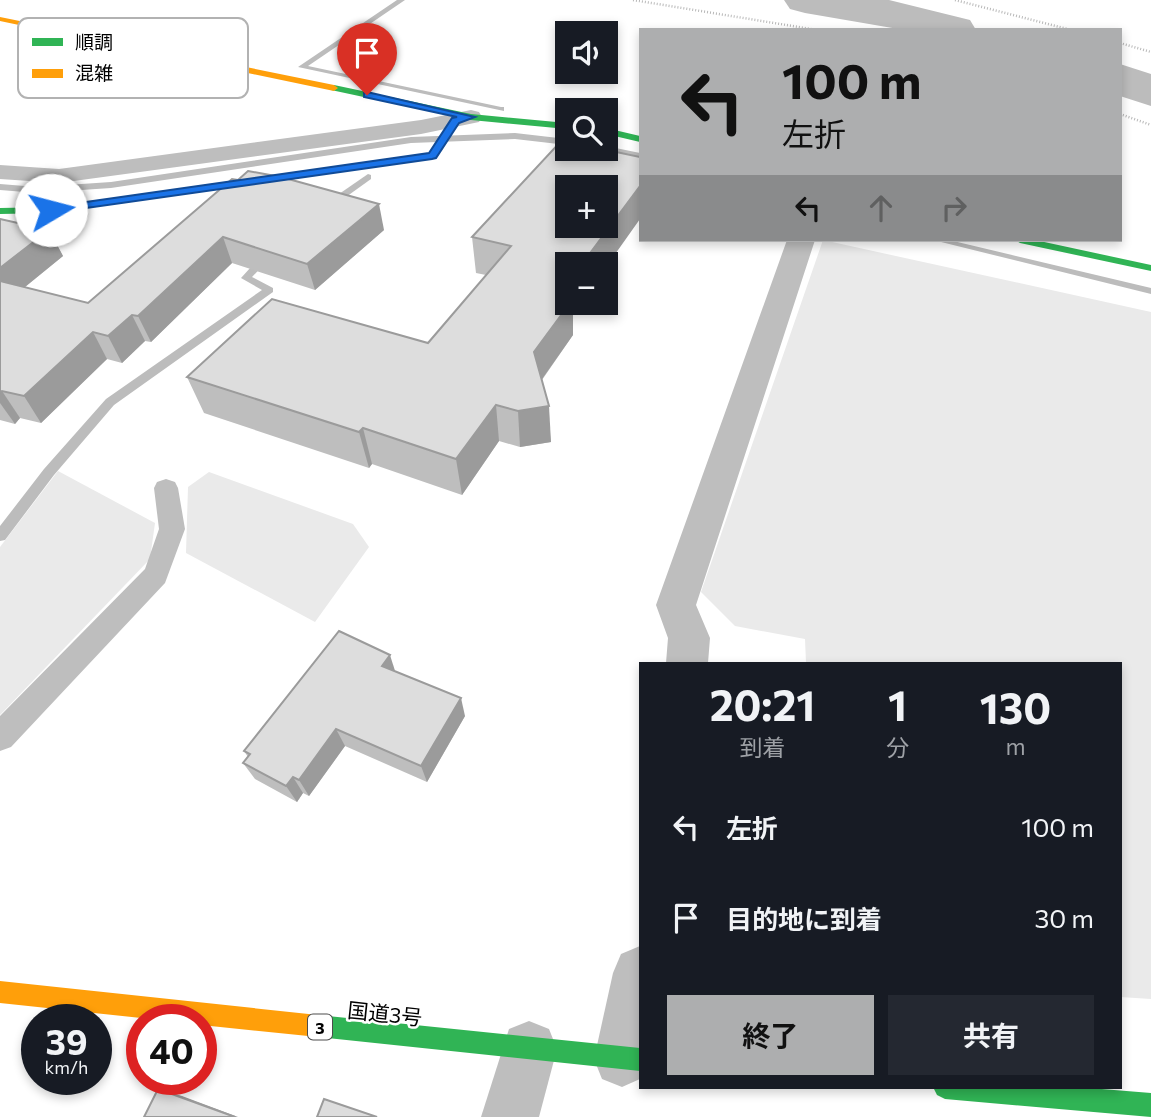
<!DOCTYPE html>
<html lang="ja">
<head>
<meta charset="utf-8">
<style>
  :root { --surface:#171b24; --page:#242831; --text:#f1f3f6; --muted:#9ea1a6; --accent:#adaeaf }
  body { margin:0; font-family:Commissioner,"Noto Sans JP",sans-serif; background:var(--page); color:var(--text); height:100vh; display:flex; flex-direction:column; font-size:26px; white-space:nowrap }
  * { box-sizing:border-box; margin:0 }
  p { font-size:23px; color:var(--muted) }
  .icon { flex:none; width:38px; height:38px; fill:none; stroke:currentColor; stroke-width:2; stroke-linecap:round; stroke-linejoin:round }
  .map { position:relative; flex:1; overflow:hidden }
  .sheet { position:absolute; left:639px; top:662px; width:483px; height:427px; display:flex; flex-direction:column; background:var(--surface); border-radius:0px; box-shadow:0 4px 10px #0003 }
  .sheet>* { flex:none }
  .top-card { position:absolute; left:639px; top:28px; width:483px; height:214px; border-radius:0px; box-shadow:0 4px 10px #0003; background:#adaeaf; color:#111; overflow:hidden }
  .controls { position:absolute; left:555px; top:21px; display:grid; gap:14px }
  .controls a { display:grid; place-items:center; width:63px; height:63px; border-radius:0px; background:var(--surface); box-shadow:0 4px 10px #0003; font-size:35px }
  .speed { position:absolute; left:21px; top:1004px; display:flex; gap:14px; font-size:35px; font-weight:700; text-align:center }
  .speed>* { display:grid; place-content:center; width:91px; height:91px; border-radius:50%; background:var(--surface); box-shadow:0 4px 10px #0003; line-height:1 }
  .speed small { font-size:18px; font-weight:400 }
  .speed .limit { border:10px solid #d22; background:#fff; color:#111 }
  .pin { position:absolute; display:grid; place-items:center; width:60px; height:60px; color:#fff; margin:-72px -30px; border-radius:50% 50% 50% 0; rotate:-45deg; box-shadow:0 0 7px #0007 }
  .pin .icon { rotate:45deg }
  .me { position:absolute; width:77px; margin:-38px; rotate:82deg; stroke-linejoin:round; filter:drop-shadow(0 0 5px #0008) }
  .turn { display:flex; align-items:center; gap:24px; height:147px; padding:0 28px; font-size:32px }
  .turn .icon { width:91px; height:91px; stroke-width:2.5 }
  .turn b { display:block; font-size:49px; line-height:60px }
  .lanes { display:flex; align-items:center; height:66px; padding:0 28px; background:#0003; justify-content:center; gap:35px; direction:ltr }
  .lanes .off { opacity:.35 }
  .eta { display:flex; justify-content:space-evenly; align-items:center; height:119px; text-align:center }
  .eta b { font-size:42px; font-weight:700; line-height:49px }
  .button { display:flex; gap:14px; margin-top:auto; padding:14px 28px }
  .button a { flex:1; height:80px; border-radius:0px; background:var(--accent); color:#111; font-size:28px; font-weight:700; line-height:80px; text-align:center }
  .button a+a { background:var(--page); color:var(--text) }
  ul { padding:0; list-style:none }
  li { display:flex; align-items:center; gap:21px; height:91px; padding:0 28px }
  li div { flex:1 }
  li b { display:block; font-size:26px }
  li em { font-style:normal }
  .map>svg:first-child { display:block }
</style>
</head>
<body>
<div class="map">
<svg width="1151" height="1117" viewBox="0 0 1151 1117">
  <rect width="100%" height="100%" fill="#fff"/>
  <g fill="#eaeaea">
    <path d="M 823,240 L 1151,312 L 1151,999 L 1120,997 L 1120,663 L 806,663 L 805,639 L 735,626 L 701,592 Z"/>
    <path d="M 58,471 L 155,523 L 150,559 L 0,715 L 0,547 Z"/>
    <path d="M 209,472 L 353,524 L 369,547 L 315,622 L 186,553 L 188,487 Z"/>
  </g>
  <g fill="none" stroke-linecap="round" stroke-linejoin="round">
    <g fill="#bcbcbc" fill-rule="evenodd">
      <path d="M 397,0 L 405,0 L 308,66 L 501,107 L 504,107 L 504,111 L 298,67 Z"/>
      <path d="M 515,133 L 567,139 L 567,145 L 515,139 L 411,143 L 111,188 L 37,193 L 0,190 L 0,184 L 37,187 L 111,182 L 411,137 Z"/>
      <path d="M 606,146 L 640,153 L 640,159 L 602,151 L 601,149 L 606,149 Z"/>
      <path d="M 368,174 L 371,175 L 371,179 L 332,207 L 326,207 L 326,203 Z"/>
      <path d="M 933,240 L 949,240 L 1151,288 L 1151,294 Z"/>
      <path d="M 265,255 L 270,258 L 252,277 L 273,288 L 273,292 L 114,405 L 54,475 L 5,540 L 0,541 L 0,526 L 44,469 L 106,399 L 262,290 L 241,278 L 261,256 Z"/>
    </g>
    <g fill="#bcbcbc" fill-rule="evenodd">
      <path d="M 784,0 L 889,0 L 970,20 L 976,30 L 904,30 L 805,13 L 790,9 Z"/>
      <path d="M 1120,64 L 1151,74 L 1151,106 L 1120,96 Z"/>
    </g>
    <g stroke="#b8b8b8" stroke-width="2.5" stroke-dasharray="1 2" stroke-linecap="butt">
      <path d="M 633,0 L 817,30"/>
      <path d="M 955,0 L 1071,30"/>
      <path d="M 1120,43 L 1151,52"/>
      <path d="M 1120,114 L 1151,125"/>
    </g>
    <path fill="#bebebe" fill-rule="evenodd" d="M 166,479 L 175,482 L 178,488 L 185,529 L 165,583 L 11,747 L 0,751 L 0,716 L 145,569 L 159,529 L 154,488 L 157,482 Z"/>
    <g fill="#bebebe" fill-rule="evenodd">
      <path d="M 471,110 L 479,112 L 482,117 L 479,122 L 421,134 L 59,183 L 0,179 L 0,165 L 59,169 L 421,120 Z"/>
      <path d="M 787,240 L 815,240 L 696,605 L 710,638 L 708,663 L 666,663 L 668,638 L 656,605 Z"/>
      <path d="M 640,946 L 640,1079 L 622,1087 L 602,1079 L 594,1059 L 613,973 L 621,954 Z"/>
      <path d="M 529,1021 L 549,1029 L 557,1049 L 539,1117 L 481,1117 L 509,1029 Z"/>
    </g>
    <g fill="#30b455" fill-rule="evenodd">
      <path d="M 334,85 L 471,114 L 567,123 L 567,129 L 471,120 L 331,90 L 331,86 Z"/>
      <path d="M 453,118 L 461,120 L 436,158 L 432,159 L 51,213 L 0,214 L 0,208 L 51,207 L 429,153 Z"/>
      <path d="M 606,128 L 640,136 L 640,142 L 606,134 Z"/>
      <path d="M 1015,240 L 1035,240 L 1151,265 L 1151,271 L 1020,243 Z"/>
      <path d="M 318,1015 L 640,1048 L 640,1071 L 318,1037 L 310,1034 L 307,1026 L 310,1018 Z"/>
      <path d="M 933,1087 L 1077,1087 L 1151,1093 L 1151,1117 L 945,1099 L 937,1095 Z"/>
    </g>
    <g fill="#ff9f0a" fill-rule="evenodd">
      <path d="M 0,17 L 334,85 L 338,88 L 334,91 L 0,21 Z"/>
      <path d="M 0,981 L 318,1015 L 326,1018 L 329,1026 L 326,1034 L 318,1037 L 201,1025 L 201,1020 L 160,1020 L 0,1003 Z"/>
    </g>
  </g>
  <g fill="#bebebe">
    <path d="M 562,140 L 573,313 L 573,335 L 542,380 L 551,442 L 520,447 L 499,441 L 462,495 L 372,464 L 369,468 L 204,413 L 187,377 L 428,343 L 486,275 L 476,273 L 472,237 Z"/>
    <path d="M 232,179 L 384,230 L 315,290 L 232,263 L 151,342 L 145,341 L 122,363 L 107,359 L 41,423 L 20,418 L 15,424 L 0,420 L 0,219 L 49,230 L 63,256 L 25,287 L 88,303 Z"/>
    <path d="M 395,671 L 465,716 L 427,782 L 345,746 L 309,796 L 303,793 L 297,802 L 255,779 L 243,763 L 248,757 L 244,751 Z"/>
  </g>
  <g fill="#9b9b9b">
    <path d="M 640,186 L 640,219 L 606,267 L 606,264 L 582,264 Z"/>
    <path d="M 379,204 L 384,230 L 315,290 L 307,264 Z"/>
    <path d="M 49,230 L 63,256 L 4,304 L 0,297 L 0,268 Z"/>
    <path d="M 223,237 L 232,263 L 151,342 L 138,316 Z"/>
    <path d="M 567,284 L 567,303 L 580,303 L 573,313 L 573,335 L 535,389 L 534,352 L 559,295 Z"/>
    <path d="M 132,315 L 145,341 L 122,363 L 108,336 Z"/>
    <path d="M 93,332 L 107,359 L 41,423 L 24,396 Z"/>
    <path d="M 2,391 L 20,418 L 15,424 L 0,403 L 0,393 Z"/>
    <path d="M 496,405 L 499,441 L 462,495 L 456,459 Z"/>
    <path d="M 549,406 L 551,442 L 520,447 L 518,411 Z"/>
    <path d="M 363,428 L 372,464 L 369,468 L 359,432 Z"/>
    <path d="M 390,655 L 396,674 L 382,666 Z"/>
    <path d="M 461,698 L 465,716 L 427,782 L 421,766 Z"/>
    <path d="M 336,729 L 345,746 L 309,796 L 299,780 Z"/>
    <path d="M 293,777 L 303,793 L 297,802 L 286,786 Z"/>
    <path d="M 158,1089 L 182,1096 L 238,1117 L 235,1117 Z"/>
  </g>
  <g fill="#ddd" stroke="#9b9b9b" stroke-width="2" fill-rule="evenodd">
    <path d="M 562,140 L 567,141 L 567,149 L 602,149 L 640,157 L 640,186 L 582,264 L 567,264 L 567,284 L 559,295 L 567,297 L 567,303 L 570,303 L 534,352 L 549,406 L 518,411 L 496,405 L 456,459 L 363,428 L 359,432 L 187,377 L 272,299 L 428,343 L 511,246 L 472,237 ZM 567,187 L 606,187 L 606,226 L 567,226 Z"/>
    <path d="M 248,171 L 281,177 L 379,204 L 307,264 L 223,237 L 138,316 L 132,315 L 108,336 L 93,332 L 24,396 L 2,391 L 0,393 L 0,281 L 88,303 L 232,179 L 238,180 Z"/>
    <path d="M 0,219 L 49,230 L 0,268 Z"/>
    <path d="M 339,631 L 390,655 L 382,666 L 461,698 L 421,766 L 336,729 L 299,780 L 293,777 L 286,786 L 243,763 L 250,754 L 244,751 Z"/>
    <path d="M 158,1089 L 235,1117 L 144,1117 Z"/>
    <path d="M 324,1099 L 377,1117 L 317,1117 Z"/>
  </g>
  <path fill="#1a73e8" stroke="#114b97" stroke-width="2" d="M 367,92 L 475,117 L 459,123 L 436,158 L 432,159 L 51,213 L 46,210 L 51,207 L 429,153 L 452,118 L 457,117 L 364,97 L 364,93 Z"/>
  <g text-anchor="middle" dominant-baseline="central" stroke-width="5" stroke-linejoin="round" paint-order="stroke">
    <rect fill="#fff" stroke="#4c4c4c" stroke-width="2" x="308" y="1014.5" width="24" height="25" rx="5"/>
    <g font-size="16" font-weight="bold" fill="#000">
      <text x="320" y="1027">3</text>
    </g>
    <g font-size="21" fill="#000" stroke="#fff">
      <text transform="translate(385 1013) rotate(6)">国道3号</text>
    </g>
  </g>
  <rect x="18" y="18" width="230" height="80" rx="10" fill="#fff" stroke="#b2b2b2" stroke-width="2"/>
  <rect x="32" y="38" width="31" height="8" fill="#30b455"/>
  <rect x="32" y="69" width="31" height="9" fill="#ff9f0a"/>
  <g font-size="19" fill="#000">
    <text x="75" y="49">順調</text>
    <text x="75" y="80">混雑</text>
  </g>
</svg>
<div class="controls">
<a><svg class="icon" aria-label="sound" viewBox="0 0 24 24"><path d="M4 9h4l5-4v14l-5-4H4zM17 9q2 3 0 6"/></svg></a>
<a><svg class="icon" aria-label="search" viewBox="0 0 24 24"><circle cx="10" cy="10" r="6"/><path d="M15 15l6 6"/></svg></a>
<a>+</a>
<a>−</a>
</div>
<div class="speed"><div>39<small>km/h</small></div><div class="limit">40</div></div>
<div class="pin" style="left:367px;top:95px;background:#d93025"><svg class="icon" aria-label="arrive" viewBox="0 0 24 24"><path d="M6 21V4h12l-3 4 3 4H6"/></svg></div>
<svg class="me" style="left:51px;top:210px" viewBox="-20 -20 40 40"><circle r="19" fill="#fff"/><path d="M0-13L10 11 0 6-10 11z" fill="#1a73e8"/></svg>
<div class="top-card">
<div class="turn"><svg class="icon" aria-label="left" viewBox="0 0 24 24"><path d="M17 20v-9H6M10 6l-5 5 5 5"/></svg><div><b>100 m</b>左折</div></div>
<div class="lanes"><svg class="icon" aria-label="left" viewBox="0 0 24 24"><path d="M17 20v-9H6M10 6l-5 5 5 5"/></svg><svg class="icon off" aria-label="ahead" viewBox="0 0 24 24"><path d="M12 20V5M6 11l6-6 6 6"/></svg><svg class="icon off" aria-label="right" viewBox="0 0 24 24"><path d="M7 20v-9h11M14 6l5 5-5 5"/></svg></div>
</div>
<section class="sheet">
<div class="eta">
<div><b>20:21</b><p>到着</p></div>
<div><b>1</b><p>分</p></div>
<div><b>130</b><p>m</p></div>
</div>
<ul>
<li><svg class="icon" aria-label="left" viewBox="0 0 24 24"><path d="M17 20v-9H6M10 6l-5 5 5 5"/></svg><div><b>左折</b></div><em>100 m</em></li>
<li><svg class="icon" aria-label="arrive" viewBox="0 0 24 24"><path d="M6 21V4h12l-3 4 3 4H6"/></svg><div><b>目的地に到着</b></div><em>30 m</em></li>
</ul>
<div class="button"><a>終了</a><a>共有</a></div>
</section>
</div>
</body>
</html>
